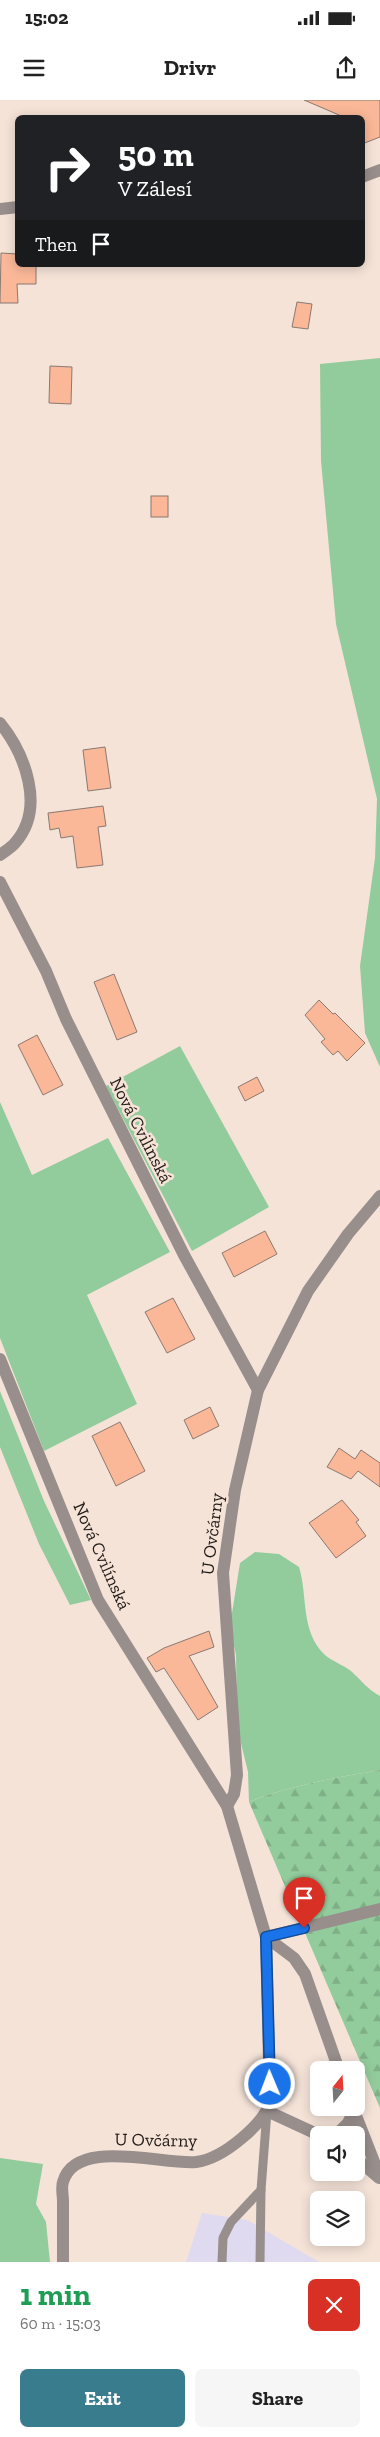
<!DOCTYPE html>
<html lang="en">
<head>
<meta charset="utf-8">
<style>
  :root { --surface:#fff; --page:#f6f6f6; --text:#222; --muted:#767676; --accent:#397c8d }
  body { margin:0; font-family:"Zilla Slab",serif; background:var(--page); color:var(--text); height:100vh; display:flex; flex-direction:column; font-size:19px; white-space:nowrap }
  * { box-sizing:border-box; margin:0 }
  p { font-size:16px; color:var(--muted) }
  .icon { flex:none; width:28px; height:28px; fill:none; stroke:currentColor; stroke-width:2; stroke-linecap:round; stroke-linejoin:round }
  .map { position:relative; height:2162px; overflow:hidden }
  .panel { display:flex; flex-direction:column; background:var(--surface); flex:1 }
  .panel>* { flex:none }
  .banner { position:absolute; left:15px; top:15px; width:350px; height:152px; border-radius:8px; box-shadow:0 2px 12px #0003; background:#202124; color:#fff; overflow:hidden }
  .needle { width:32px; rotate:18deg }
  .tools { position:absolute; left:310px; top:1961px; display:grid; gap:10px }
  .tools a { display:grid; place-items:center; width:55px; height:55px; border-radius:8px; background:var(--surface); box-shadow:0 2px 12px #0003; font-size:25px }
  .pin { position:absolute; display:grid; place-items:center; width:42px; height:42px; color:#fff; margin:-51px -21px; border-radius:50% 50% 50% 0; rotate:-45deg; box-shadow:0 0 5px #0007 }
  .pin .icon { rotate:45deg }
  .me { position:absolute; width:55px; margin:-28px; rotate:359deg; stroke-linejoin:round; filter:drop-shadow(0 0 4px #0008) }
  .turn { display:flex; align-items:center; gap:18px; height:105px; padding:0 20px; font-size:22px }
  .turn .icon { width:65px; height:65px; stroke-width:2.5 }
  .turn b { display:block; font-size:35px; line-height:42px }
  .then { display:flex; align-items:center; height:48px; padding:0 20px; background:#0003; gap:10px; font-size:19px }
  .round { display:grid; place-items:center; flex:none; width:52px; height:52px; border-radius:8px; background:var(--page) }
  .head { display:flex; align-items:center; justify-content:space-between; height:85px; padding:0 20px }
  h1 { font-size:30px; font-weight:700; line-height:38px; color:#1e9e55 }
  .primary-button { display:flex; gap:10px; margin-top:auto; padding:10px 20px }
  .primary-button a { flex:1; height:58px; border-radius:8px; background:var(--accent); color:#fff; font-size:20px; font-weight:700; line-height:58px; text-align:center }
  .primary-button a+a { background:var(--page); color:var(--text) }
  .status { display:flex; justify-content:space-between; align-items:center; height:35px; padding:0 25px; background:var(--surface); direction:ltr }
  .status svg { height:14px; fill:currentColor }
  header { display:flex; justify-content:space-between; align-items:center; height:65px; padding:0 20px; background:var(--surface); font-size:22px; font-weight:700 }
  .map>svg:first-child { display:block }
</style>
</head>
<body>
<div class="status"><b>15:02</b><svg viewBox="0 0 49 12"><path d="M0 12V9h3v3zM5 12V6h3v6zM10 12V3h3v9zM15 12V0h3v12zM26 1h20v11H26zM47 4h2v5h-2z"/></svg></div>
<header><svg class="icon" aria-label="menu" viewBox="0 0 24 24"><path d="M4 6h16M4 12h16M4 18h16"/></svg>Drivr<svg class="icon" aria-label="share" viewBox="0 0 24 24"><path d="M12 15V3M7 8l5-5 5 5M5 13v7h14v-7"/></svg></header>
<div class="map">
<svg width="380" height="2162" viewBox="0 0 380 2162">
  <defs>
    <pattern id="forest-firs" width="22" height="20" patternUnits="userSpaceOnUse" patternTransform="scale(1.25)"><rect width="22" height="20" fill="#93cc9c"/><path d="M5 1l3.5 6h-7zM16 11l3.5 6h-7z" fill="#7eaf86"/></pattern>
  </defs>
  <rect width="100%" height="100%" fill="#f5e3d8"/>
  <path fill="#dfdaf0" d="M 202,2113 L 247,2120 L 319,2162 L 186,2162 Z"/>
  <g fill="#93cc9c">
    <path d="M 380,258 L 380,967 L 365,933 L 360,866 L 375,758 L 377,699 L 336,524 L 321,361 L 320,264 Z"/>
    <path d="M 180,946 L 269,1107 L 192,1151 L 106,986 Z"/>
    <path d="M 0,1002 L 32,1075 L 108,1038 L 170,1152 L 87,1195 L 137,1304 L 44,1351 L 0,1238 Z"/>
    <path d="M 0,1291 L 44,1401 L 91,1500 L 70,1505 L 39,1444 L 0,1347 Z"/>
    <path d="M 255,1452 L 279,1454 L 299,1467 C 308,1496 300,1531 325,1555 C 332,1561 343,1565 351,1571 C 361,1580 368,1590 380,1596 L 380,1670 C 335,1678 291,1685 249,1702 L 248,1672 L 237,1627 L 236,1555 L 232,1536 L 232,1513 L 240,1463 Z"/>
    <path d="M 0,2058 L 43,2064 L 36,2104 L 46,2122 L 50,2162 L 0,2162 Z"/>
  </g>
  <path fill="url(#forest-firs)" d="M 380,1670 L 380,2008 L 249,1702 C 291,1685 335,1678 380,1670 Z"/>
  <g fill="#fab898" stroke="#8a7971">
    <path d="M 304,0 L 380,0 L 380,37 L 362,44 L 362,18 L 346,18 Z"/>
    <path d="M 1,153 L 18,154 L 18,165 L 36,165 L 36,184 L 17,184 L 18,203 L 0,203 Z"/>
    <path d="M 297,202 L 312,204 L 308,229 L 292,227 Z"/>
    <path d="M 50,266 L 72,267 L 71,304 L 49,303 Z"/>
    <rect x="151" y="396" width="17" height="21"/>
    <path d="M 105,647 L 111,688 L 88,691 L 83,650 Z"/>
    <path d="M 103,706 L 106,726 L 98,727 L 103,765 L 77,768 L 73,736 L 61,738 L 59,728 L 50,730 L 48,713 Z"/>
    <path d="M 114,874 L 137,932 L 117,940 L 94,882 Z"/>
    <path d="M 319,900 L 333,914 L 335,913 L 365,943 L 347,961 L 338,951 L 333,955 L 321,942 L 325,939 L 305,915 Z"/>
    <path d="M 37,935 L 63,985 L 43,995 L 18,945 Z"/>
    <path d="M 257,977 L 264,991 L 245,1001 L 238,987 Z"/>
    <path d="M 265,1131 L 277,1154 L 234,1177 L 222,1153 Z"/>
    <path d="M 173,1198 L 195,1239 L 167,1253 L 145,1212 Z"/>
    <path d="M 210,1307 L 219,1326 L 193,1339 L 184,1320 Z"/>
    <path d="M 120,1322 L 145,1371 L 116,1386 L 92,1336 Z"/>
    <path d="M 339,1348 L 355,1359 L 361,1350 L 380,1363 L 380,1387 L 358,1371 L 351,1379 L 327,1367 Z"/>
    <path d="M 342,1400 L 359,1420 L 356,1422 L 366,1436 L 336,1458 L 309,1423 Z"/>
    <path d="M 209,1531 L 214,1547 L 189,1556 L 218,1607 L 198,1620 L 164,1568 L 156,1572 L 147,1558 L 164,1548 Z"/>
  </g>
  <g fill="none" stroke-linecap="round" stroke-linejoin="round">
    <g stroke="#988f8d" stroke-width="9">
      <path d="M 222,2162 L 223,2138 L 231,2122 L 261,2090"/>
      <path d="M 260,2162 L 261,2090 L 267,2011"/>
    </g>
    <g stroke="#988f8d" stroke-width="12">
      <path d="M 362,77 L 380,70"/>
      <path d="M 0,109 L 18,107"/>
      <path d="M 0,623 C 25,654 46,708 15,743 C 11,748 5,751 0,755"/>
      <path d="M 0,782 L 46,871 L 66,919 L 184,1155 L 258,1290"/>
      <path d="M 0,1259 L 98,1500 L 227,1706 L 266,1837 L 270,2003 C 265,2017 254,2028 242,2038 C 229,2049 213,2060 196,2062 C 162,2065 75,2037 63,2082 C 61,2087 63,2096 63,2101 C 63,2121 63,2142 63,2162"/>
      <path d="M 227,1706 L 234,1694 L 237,1675 L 223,1473 L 235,1390 L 258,1290 L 308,1191 L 348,1134 L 380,1096"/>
      <path d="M 266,1837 L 294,1858 L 305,1874 L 339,1970"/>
      <path d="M 266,1837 L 380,1809"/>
      <path d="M 353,2008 L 380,2077"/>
      <path d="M 267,2011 L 319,2035"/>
      <path d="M 336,2035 L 348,2023 L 354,2011"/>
      <path d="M 356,2058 L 379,2078"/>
    </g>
  </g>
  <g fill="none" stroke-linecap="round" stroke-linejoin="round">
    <g stroke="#114b97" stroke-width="12">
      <path id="route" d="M 270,1984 L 266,1837 L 304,1828"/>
    </g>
    <use href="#route" stroke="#1a73e8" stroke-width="9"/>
  </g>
  <g text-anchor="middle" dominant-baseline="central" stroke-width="5" stroke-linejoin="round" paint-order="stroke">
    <g font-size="18" fill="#201a16" stroke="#f5e3d8">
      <text transform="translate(141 1030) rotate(63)">Nová Cvilínská</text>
      <text transform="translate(212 1434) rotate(-83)">U Ovčárny</text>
      <text transform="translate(102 1456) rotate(66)">Nová Cvilínská</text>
      <text transform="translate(156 2040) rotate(1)">U Ovčárny</text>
    </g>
  </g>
</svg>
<div class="tools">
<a><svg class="needle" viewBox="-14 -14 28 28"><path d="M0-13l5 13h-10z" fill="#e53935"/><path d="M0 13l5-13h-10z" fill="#767676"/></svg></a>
<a><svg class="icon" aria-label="sound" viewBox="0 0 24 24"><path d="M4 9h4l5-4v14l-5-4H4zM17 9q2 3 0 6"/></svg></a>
<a><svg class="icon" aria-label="layers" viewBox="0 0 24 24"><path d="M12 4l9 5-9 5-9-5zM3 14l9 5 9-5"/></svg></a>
</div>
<div class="pin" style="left:304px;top:1828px;background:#d93025"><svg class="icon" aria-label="arrive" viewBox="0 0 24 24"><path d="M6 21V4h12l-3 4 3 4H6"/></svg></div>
<svg class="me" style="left:270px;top:1984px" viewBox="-20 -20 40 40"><circle r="17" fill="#1a73e8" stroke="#fff" stroke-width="3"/><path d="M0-11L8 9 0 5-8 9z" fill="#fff"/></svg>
<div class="banner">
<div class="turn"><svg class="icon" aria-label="right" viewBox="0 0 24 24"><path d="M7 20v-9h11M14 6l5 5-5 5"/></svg><div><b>50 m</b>V Zálesí</div></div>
<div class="then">Then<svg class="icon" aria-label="arrive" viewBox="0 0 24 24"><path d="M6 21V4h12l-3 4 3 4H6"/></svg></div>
</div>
</div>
<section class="panel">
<div class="head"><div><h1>1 min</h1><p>60 m · 15:03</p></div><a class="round" style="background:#d93025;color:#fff"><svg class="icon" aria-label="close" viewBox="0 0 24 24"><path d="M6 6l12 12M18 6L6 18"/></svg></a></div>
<div class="primary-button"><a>Exit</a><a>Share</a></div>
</section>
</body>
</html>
